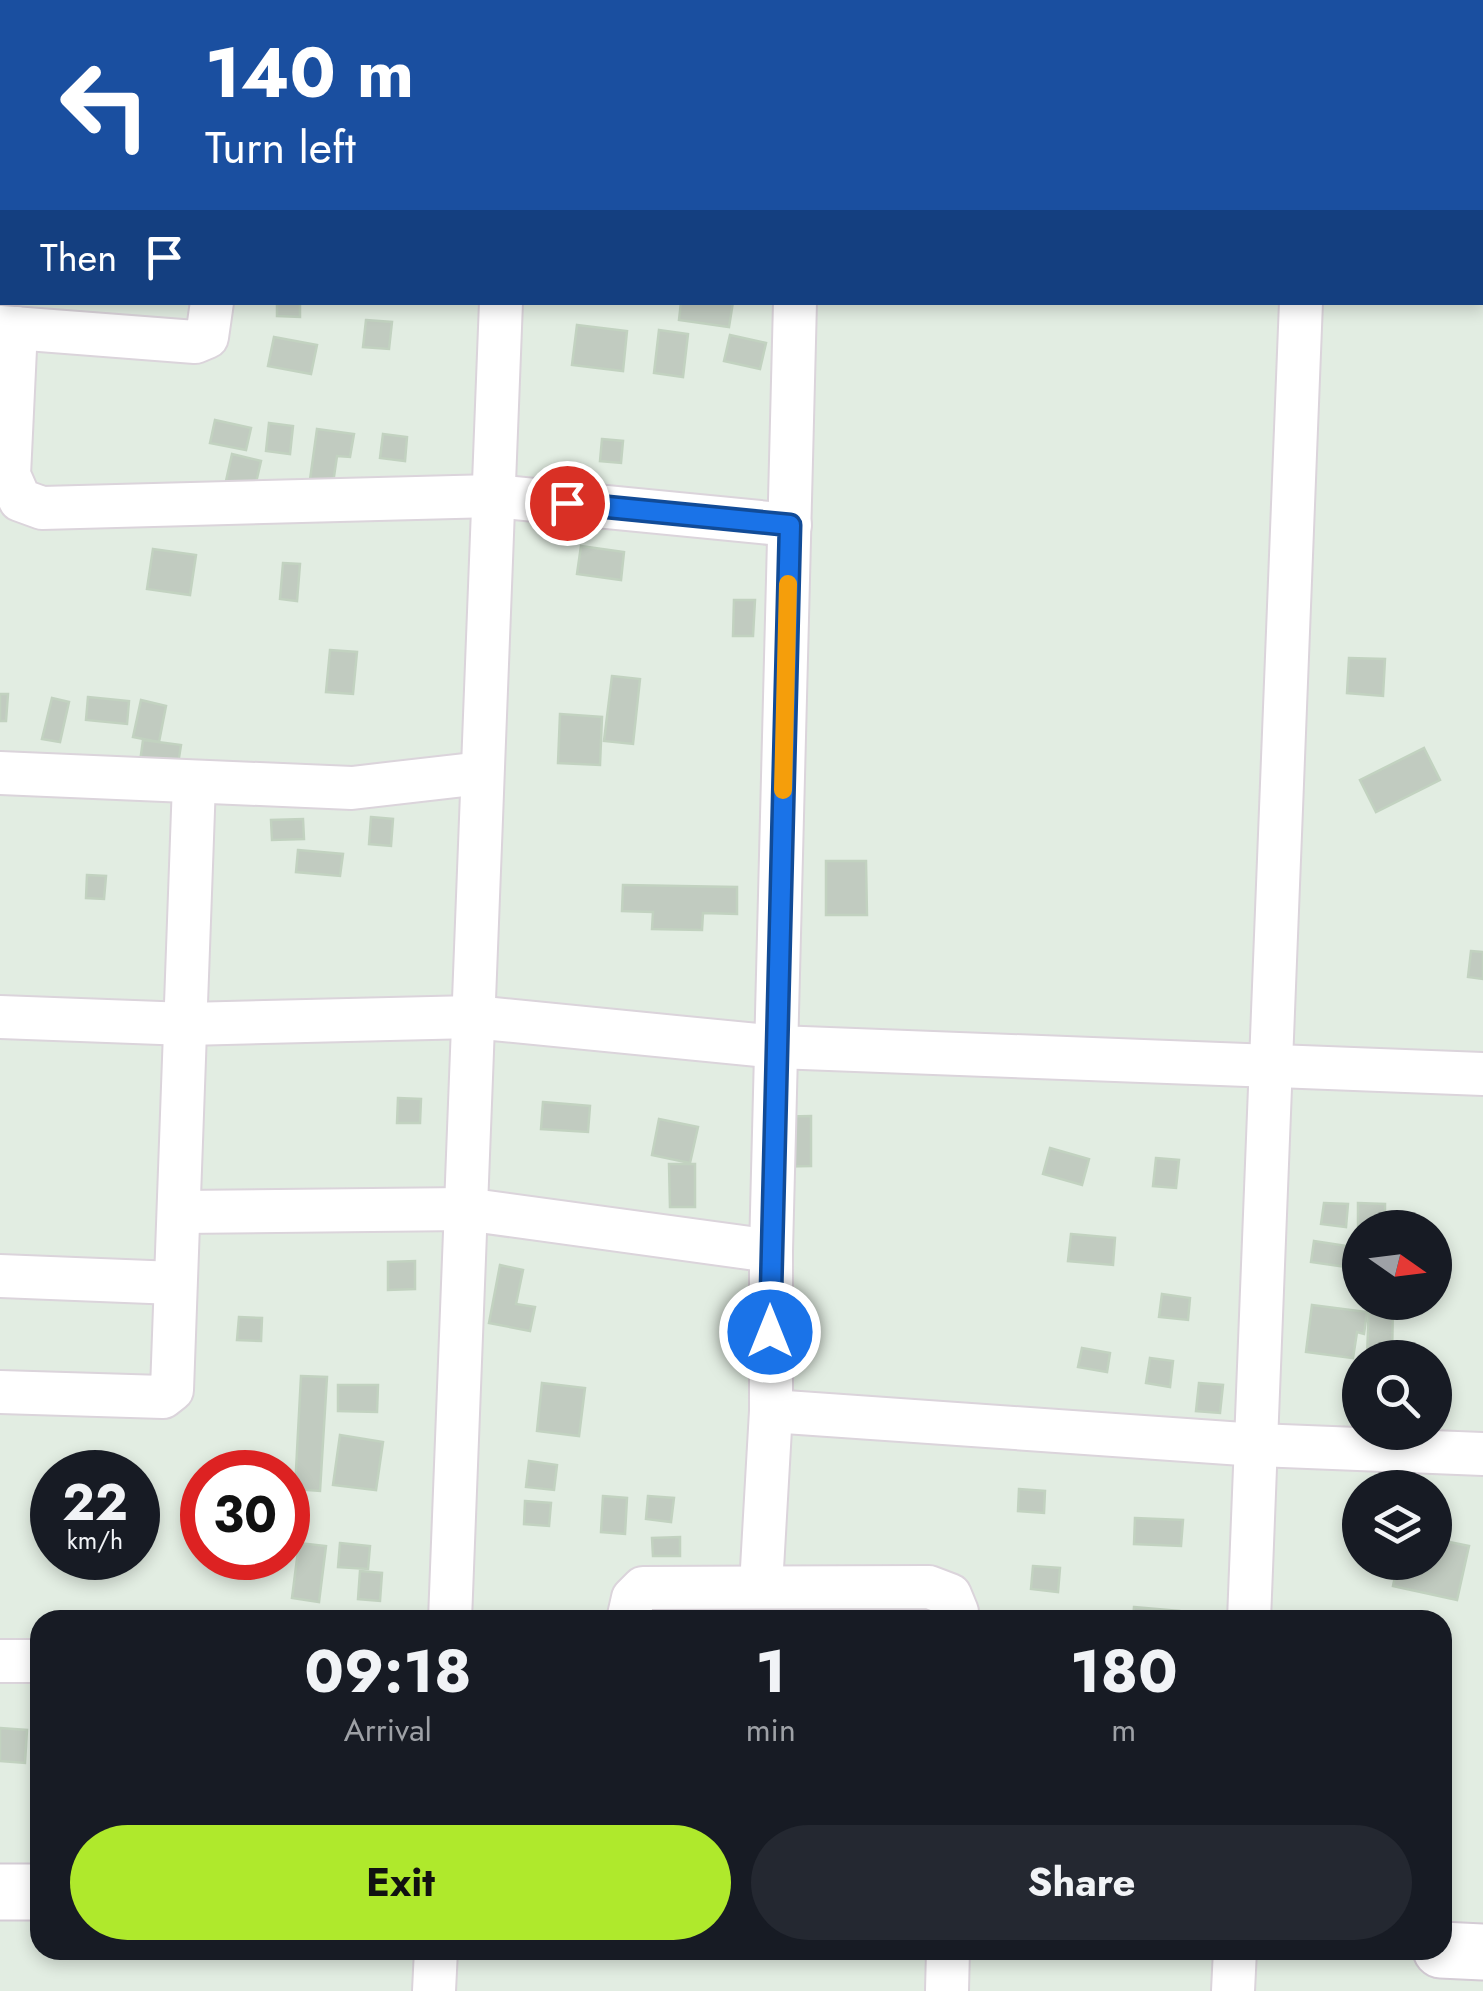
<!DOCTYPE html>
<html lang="en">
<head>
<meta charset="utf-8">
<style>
  :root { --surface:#171b24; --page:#242831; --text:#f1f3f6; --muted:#9ea1a6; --accent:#afe92c }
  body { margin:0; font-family:Jost,sans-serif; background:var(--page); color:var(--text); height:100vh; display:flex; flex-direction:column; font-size:38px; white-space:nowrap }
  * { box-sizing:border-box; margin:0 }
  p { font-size:32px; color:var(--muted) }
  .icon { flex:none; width:55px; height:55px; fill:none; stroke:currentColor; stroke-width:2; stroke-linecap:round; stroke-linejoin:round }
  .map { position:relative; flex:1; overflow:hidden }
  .sheet { position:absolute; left:30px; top:1610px; width:1422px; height:350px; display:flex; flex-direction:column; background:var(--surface); border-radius:30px; box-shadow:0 5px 15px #0003 }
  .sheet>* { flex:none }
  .banner { position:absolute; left:0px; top:0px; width:1485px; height:305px; box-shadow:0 5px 15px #0003; background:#1a4fa0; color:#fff; overflow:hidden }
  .needle { width:65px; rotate:104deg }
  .tools { position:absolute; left:1342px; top:1210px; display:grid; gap:20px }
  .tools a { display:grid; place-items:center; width:110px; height:110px; border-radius:50%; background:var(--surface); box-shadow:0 5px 15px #0003; font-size:50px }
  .speed { position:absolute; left:30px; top:1450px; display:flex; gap:20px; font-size:50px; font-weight:700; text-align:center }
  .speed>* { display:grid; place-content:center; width:130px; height:130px; border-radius:50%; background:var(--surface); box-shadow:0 5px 15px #0003; line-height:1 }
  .speed small { font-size:25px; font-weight:400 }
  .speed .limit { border:15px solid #d22; background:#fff; color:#111 }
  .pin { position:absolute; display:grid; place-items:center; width:85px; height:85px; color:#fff; margin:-42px; border:5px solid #fff; border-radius:50%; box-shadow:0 2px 10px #0007 }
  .me { position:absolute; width:110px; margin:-55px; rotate:0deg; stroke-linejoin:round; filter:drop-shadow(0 0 8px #0008) }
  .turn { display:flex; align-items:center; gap:35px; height:210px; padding:0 40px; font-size:45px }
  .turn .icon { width:130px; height:130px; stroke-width:2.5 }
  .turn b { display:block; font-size:70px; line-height:85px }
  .then { display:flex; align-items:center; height:95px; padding:0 40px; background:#0003; gap:20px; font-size:38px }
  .eta { display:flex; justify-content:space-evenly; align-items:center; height:170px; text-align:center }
  .eta b { font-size:60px; font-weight:700; line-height:70px }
  .button { display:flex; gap:20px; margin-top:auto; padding:20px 40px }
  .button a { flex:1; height:115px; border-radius:60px; background:var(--accent); color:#111; font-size:40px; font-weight:700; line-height:115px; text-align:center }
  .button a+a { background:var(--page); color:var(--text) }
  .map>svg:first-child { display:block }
</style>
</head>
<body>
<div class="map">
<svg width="1483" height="1991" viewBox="0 0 1483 1991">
  <rect width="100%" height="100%" fill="#e2ede2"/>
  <g fill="#c1cbc0" stroke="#c2d2c0" stroke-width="2.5">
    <path d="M 277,302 L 300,302 L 300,317 L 277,316 Z"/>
    <path d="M 681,302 L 733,302 L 729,327 L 679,320 Z"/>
    <path d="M 366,320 L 392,322 L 389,349 L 363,347 Z"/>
    <path d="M 577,325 L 627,331 L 623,371 L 572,365 Z"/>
    <path d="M 659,330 L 688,334 L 683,377 L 654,373 Z"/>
    <path d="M 730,335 L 766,343 L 760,369 L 724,361 Z"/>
    <path d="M 274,337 L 317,345 L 311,374 L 268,366 Z"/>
    <path d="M 215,420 L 251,428 L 246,450 L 210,443 Z"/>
    <path d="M 269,423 L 293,426 L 290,454 L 266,451 Z"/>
    <path d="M 317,429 L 354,434 L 350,457 L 337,456 L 332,490 L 309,487 Z"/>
    <path d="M 383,434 L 407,437 L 405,461 L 380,458 Z"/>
    <path d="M 602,439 L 623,441 L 621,463 L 600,461 Z"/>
    <path d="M 232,454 L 261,461 L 255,487 L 226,481 Z"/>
    <path d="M 581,546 L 624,552 L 621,580 L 577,574 Z"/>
    <path d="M 153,549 L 196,555 L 190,595 L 147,589 Z"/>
    <path d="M 283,563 L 300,564 L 297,601 L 280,599 Z"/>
    <path d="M 734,600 L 755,600 L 753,636 L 733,636 Z"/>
    <path d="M 330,650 L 357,652 L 353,694 L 326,692 Z"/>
    <path d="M 1349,658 L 1385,659 L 1383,696 L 1347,693 Z"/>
    <path d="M 612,676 L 640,679 L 633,744 L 604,741 Z"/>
    <path d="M 0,694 L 8,694 L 6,721 L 0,721 Z"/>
    <path d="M 88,697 L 129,701 L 127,724 L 86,720 Z"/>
    <path d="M 52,698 L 69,702 L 60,742 L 42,739 Z"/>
    <path d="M 141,700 L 166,706 L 159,742 L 133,737 Z"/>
    <path d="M 560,714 L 602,717 L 600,765 L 558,763 Z"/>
    <path d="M 143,740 L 181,745 L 175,783 L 138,777 Z"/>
    <path d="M 1424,748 L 1440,780 L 1376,812 L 1360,780 Z"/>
    <path d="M 371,817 L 393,819 L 391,846 L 369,844 Z"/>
    <path d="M 303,819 L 304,839 L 272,840 L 271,820 Z"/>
    <path d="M 298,850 L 343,854 L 340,876 L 296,872 Z"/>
    <path d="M 826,861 L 866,861 L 867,915 L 826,915 Z"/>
    <path d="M 87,875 L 106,876 L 104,899 L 86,898 Z"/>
    <path d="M 623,885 L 737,887 L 737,914 L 703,913 L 702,930 L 652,929 L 653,912 L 622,911 Z"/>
    <path d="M 1471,951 L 1483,952 L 1483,979 L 1468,977 Z"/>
    <path d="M 398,1098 L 421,1099 L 420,1123 L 397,1123 Z"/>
    <path d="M 543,1102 L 590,1106 L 588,1132 L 541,1129 Z"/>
    <path d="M 811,1116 L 811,1166 L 762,1167 L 761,1117 Z"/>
    <path d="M 659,1119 L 698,1127 L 690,1163 L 652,1155 Z"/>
    <path d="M 1050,1148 L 1089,1159 L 1082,1185 L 1043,1174 Z"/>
    <path d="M 1156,1158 L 1179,1160 L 1176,1188 L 1153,1186 Z"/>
    <path d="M 669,1164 L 695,1164 L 695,1207 L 670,1207 Z"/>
    <path d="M 1324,1203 L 1348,1204 L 1346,1227 L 1321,1224 Z"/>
    <path d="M 1358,1203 L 1385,1204 L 1385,1227 L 1358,1226 Z"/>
    <path d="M 1071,1234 L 1115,1238 L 1113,1265 L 1068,1261 Z"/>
    <path d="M 1314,1241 L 1360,1248 L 1360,1269 L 1311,1262 Z"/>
    <path d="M 415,1261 L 415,1289 L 388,1290 L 388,1262 Z"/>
    <path d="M 500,1265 L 523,1270 L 516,1304 L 535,1307 L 530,1331 L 489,1323 Z"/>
    <path d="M 1162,1294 L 1190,1298 L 1188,1320 L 1159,1317 Z"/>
    <path d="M 1369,1302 L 1393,1302 L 1392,1358 L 1367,1358 Z"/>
    <path d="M 1312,1305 L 1367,1312 L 1364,1334 L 1357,1332 L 1353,1358 L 1306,1352 Z"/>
    <path d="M 239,1317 L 262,1318 L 261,1341 L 237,1340 Z"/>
    <path d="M 1082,1348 L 1110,1353 L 1107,1372 L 1078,1367 Z"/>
    <path d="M 1150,1358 L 1173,1361 L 1170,1387 L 1146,1383 Z"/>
    <path d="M 301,1376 L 327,1377 L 320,1491 L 295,1489 Z"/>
    <path d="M 542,1383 L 585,1388 L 579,1436 L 537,1431 Z"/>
    <path d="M 1199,1383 L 1223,1385 L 1220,1413 L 1196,1411 Z"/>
    <path d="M 338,1385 L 378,1385 L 377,1412 L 338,1411 Z"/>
    <path d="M 340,1435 L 383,1442 L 376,1490 L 333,1485 Z"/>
    <path d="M 529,1461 L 557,1465 L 554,1490 L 526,1487 Z"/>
    <path d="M 1019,1489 L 1045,1491 L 1044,1513 L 1018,1511 Z"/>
    <path d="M 603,1496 L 627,1498 L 625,1534 L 601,1532 Z"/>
    <path d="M 648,1496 L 674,1498 L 671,1522 L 646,1519 Z"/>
    <path d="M 525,1501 L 551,1503 L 549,1526 L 524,1524 Z"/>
    <path d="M 1135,1518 L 1183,1520 L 1181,1546 L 1134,1544 Z"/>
    <path d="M 680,1537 L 680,1556 L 653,1556 L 652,1538 Z"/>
    <path d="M 1435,1539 L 1469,1546 L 1457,1600 L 1393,1586 L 1398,1562 L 1435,1562 Z"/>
    <path d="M 299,1543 L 326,1546 L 319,1602 L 292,1598 Z"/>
    <path d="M 340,1543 L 370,1546 L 368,1569 L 338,1567 Z"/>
    <path d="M 1033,1566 L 1060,1568 L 1058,1592 L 1031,1589 Z"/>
    <path d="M 360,1571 L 382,1573 L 380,1601 L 358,1599 Z"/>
    <path d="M 1134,1607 L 1179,1611 L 1178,1620 L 1133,1620 Z"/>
    <path d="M 0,1728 L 27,1730 L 25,1763 L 0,1761 Z"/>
  </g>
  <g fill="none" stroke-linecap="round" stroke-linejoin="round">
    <g stroke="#dbd4db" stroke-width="46">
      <g id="street">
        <path d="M 883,0 L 919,2"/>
        <path d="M 511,2 L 511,0"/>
        <path d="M 804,2 L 804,0"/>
        <path d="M 1312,2 L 1312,0"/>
        <path d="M 1482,37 L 1483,37"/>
        <path d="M 0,160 L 2,160"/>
        <path d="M 1482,211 L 1483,211"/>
        <path d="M 0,327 L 195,342 L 207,337 L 212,302"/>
        <path d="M 16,328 L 9,475 L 20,500 L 42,508 L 493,496 L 790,525"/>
        <path d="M 0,773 L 352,788 L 482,773"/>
        <path d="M 0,1017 L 187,1024 L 473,1017 L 777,1047 L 1483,1074"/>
        <path d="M 180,1212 L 465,1209 L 771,1251"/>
        <path d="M 0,1276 L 175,1283"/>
        <path d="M 0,1392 L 163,1397 L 172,1390 L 194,783"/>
        <path d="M 771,1411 L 1257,1445 L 1483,1454"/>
        <path d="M 761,1586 L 771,1411 L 771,1251 L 795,302"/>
        <path d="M 450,1620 L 501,302"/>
        <path d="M 628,1620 L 633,1598 L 643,1588 L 929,1587 L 950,1595 L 957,1612 L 957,1620"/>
        <path d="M 1249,1620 L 1301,302"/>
        <path d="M 0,1661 L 40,1661"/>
        <path d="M 434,1991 L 436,1950"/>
        <path d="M 947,1991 L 948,1950"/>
        <path d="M 1233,1991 L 1235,1950"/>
      </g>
    </g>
    <g stroke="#d4ccd5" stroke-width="59">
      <g id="secondary">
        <path d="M 0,1892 L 40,1892"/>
        <path d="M 1441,1950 L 1483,1952"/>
      </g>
    </g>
    <use href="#street" stroke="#fff" stroke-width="42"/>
    <use href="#secondary" stroke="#fff" stroke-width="55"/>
  </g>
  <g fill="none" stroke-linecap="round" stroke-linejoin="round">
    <g stroke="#114b97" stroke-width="25">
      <path id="route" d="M 567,503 L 790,525 L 770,1332"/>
    </g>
    <use href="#route" stroke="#1a73e8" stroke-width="18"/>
    <path stroke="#f59e0b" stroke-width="18" d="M 783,790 L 788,584"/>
  </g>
</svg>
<div class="tools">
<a><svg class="needle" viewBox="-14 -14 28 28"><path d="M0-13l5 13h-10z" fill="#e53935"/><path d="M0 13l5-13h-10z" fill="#9ea1a6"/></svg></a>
<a><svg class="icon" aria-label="search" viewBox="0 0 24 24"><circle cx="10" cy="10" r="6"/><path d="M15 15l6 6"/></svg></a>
<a><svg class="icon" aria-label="layers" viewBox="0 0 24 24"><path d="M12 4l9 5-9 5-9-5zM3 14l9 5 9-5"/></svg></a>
</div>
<div class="speed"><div>22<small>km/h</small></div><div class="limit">30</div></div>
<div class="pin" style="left:567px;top:503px;background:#d93025"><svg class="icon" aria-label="arrive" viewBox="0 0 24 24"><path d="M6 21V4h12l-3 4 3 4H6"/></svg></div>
<svg class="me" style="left:770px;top:1332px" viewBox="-20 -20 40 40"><circle r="17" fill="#1a73e8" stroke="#fff" stroke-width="3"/><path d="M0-11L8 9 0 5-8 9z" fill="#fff"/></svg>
<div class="banner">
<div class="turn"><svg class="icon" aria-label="left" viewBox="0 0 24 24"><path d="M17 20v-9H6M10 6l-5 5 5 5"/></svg><div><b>140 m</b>Turn left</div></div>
<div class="then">Then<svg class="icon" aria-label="arrive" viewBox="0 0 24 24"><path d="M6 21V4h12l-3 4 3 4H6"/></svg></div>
</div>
<section class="sheet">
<div class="eta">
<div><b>09:18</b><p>Arrival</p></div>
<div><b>1</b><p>min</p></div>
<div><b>180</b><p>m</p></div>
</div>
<div class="button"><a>Exit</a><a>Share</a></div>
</section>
</div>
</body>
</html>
